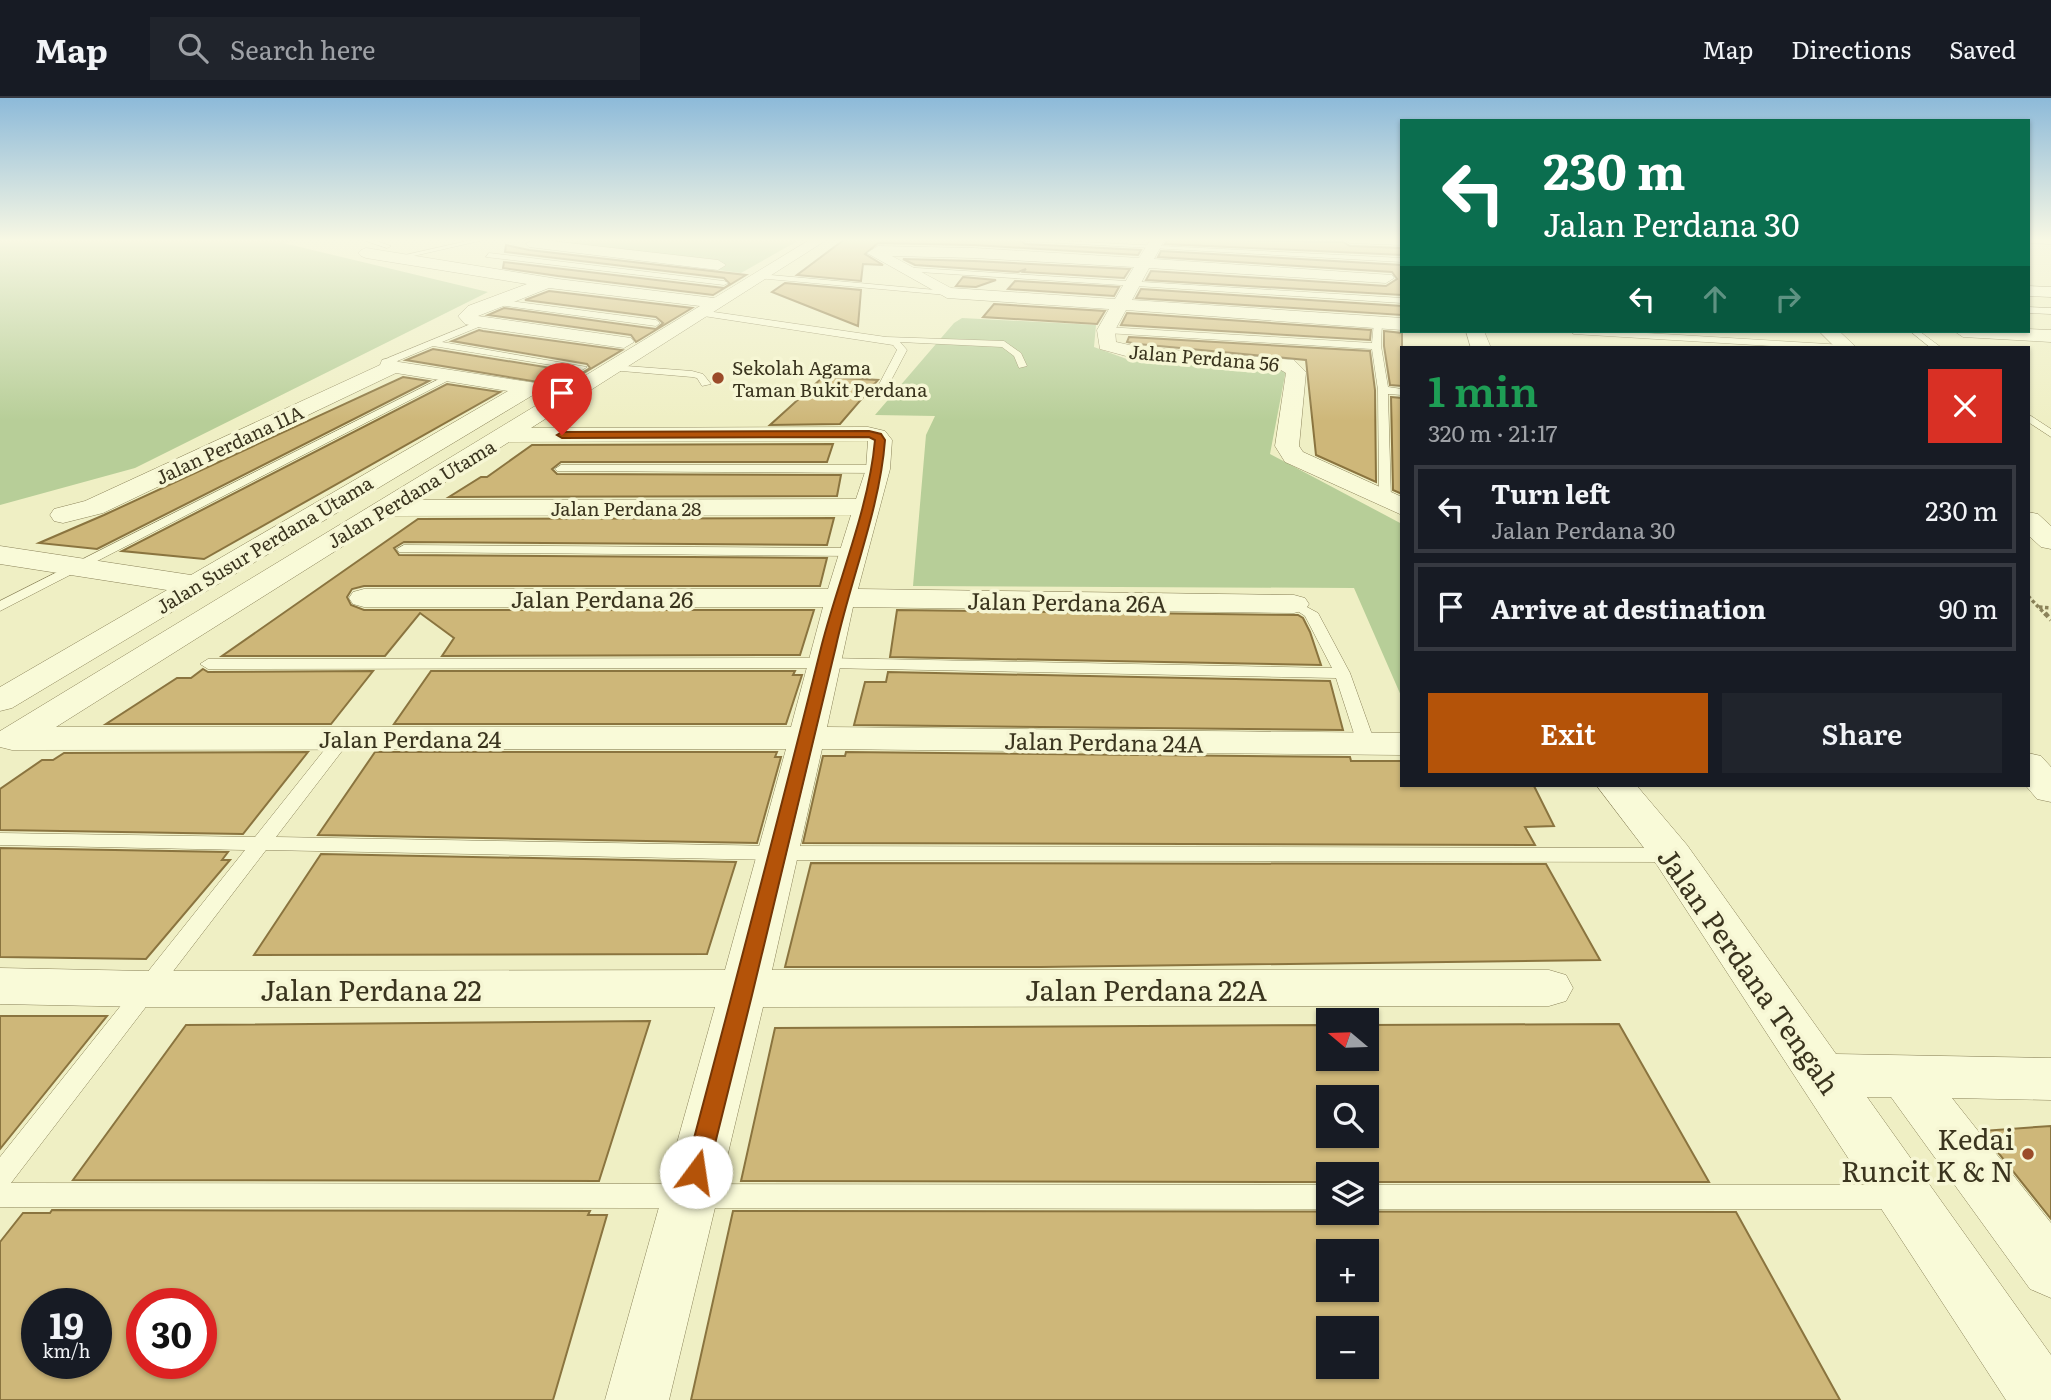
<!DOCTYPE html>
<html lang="en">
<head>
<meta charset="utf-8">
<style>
  :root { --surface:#171b24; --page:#20242c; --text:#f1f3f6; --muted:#9ea1a6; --line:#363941; --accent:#b45309 }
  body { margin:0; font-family:Literata,serif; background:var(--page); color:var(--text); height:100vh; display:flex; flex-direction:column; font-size:26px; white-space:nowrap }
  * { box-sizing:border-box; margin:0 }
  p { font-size:23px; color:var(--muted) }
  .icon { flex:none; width:38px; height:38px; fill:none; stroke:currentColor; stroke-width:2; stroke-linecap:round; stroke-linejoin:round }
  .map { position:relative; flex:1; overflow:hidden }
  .drawer { position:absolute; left:1400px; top:248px; width:630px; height:441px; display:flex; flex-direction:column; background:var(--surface); border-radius:0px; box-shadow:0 2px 5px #0004 }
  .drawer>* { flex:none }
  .top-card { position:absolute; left:1400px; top:21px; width:630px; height:214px; border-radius:0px; box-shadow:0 2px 5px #0004; background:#0b6e4f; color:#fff; overflow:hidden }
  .needle { width:46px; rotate:289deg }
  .buttons { position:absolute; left:1316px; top:910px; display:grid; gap:14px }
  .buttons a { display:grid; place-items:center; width:63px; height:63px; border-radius:0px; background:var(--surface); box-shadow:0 2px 5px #0004; font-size:35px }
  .speed { position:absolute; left:21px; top:1190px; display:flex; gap:14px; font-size:35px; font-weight:700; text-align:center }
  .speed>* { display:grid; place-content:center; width:91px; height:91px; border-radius:50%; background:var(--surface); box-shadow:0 2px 5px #0004; line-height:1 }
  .speed small { font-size:18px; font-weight:400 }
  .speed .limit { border:10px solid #d22; background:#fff; color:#111 }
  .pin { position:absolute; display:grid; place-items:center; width:60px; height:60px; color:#fff; margin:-72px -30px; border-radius:50% 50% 50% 0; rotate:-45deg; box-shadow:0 0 7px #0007 }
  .pin .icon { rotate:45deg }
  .me { position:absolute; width:77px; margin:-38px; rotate:14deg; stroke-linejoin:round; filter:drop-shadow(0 0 5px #0008) }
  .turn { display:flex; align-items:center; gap:24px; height:147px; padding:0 28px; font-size:32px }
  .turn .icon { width:91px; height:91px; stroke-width:2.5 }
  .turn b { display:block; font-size:49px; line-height:60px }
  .lanes { display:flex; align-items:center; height:66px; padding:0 28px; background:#0003; justify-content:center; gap:35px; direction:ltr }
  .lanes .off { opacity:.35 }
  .round { display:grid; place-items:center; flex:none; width:74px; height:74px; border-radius:0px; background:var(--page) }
  .overview { display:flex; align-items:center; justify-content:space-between; height:119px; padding:0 28px }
  h1 { font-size:42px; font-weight:600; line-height:52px; color:#1e9e55 }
  .primary-button { display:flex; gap:14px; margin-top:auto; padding:14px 28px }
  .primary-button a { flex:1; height:80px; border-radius:0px; background:var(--accent); color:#fff; font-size:28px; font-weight:600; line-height:80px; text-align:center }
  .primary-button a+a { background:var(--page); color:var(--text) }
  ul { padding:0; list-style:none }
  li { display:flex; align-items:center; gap:21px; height:88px; margin:0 14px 10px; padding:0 14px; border:4px solid var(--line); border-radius:0px }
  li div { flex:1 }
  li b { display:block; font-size:26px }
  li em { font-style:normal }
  header { display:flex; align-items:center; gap:42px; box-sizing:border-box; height:98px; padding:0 35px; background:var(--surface); border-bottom:2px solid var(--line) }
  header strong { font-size:33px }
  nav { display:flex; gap:38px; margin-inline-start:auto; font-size:24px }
  .search { width:490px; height:63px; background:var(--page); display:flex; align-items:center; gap:18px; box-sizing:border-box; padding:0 24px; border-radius:0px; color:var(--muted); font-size:26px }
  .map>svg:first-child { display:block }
</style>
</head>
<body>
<header>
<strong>Map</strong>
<div class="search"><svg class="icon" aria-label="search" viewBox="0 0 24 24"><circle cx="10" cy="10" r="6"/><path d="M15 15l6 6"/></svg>Search here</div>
<nav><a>Map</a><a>Directions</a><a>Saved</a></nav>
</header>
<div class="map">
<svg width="2051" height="1302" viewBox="0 0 2051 1302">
  <rect width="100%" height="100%" fill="#efefc4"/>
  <g fill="#b7ce98">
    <path d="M 0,141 L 304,141 L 283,145 L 488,194 L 135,370 L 0,407 Z"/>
    <path d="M 585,141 L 801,141 L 741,175 L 550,149 Z"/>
    <path d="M 962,220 L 1096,227 L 1094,249 L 1132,263 L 1286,272 L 1270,356 L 1402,426 L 1402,600 L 1354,490 L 913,488 L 926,337 L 935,318 L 875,317 L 954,225 Z"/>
  </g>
  <g fill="#ceb779" stroke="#8a743f" stroke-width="2" fill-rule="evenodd">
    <path d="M 845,141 L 1019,141 L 1025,146 L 1141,152 L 1138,157 L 974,147 L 878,145 L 865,156 L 883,167 L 863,166 L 861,183 L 797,177 Z"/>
    <path d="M 1168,141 L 1343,144 L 1350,148 L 1402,150 L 1402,157 L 1165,146 Z"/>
    <path d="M 506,147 L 529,152 L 746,177 L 713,197 L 558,178 L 503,170 L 504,164 L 724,190 L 730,186 L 724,180 L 505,154 Z"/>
    <path d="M 1161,153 L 1402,167 L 1402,197 L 1146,182 L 1151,173 L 1386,188 L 1397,181 L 1392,174 L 1158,159 Z"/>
    <path d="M 903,161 L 974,163 L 1130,171 L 1124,180 L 1023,174 L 1026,171 L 1018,174 L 915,167 Z"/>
    <path d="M 963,179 L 996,182 L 976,189 L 956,188 Z"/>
    <path d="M 1015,183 L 1119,189 L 1114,198 L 1008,191 Z"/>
    <path d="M 785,185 L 861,192 L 858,228 L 772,194 Z"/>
    <path d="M 1141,191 L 1402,208 L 1402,217 L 1136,200 Z"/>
    <path d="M 549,193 L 692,210 L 636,244 L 631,237 L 488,217 L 504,210 L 656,231 L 663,225 L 656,219 L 525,202 Z"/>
    <path d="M 994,206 L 1105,213 L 1097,226 L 983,219 Z"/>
    <path d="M 1127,215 L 1371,232 L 1370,242 L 1121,227 Z"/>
    <path d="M 479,232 L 483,233 L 622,252 L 562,288 L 406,262 L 433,251 L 582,275 L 590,270 L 587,266 L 452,243 Z"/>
    <path d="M 1384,233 L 1402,235 L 1402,288 L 1390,287 L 1384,248 Z"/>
    <path d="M 1129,239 L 1370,253 L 1375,292 L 1376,384 L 1316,357 L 1306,262 L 1138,246 L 1127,244 Z"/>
    <path d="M 403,279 L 429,283 L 97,451 L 39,445 L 104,417 Z"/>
    <path d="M 823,279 L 878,282 L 840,326 L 770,327 Z"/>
    <path d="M 447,286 L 500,294 L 204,461 L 122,453 Z"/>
    <path d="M 1391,299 L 1402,300 L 1402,396 L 1393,392 Z"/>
    <path d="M 833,346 L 827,364 L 561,364 L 552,371 L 557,376 L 841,377 L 837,398 L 449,399 L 481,379 L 487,379 L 532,347 Z"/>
    <path d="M 834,420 L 827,447 L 404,444 L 394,450 L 399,457 L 827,460 L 820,488 L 364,488 L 352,491 L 347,499 L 351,507 L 364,512 L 814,512 L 800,557 L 442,558 L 454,540 L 420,515 L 385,558 L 222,558 L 418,421 Z"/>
    <path d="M 897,512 L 1298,517 L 1303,520 L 1310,534 L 1321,567 L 890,559 Z"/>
    <path d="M 203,571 L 208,574 L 373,573 L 331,626 L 106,626 L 177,580 L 191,580 Z"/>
    <path d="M 431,573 L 795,573 L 793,577 L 802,577 L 786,626 L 394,626 Z"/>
    <path d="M 888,574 L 1330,583 L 1343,632 L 854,627 L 865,584 L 886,584 Z"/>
    <path d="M 308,654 L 243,736 L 0,732 L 0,691 L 42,662 L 53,662 L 64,655 Z"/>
    <path d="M 375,654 L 777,654 L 775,659 L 781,659 L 757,745 L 318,737 Z"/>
    <path d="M 846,654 L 1350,659 L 1351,663 L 1402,663 L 1402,688 L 1534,688 L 1554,728 L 1525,729 L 1535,747 L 803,745 L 823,658 L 845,658 Z"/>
    <path d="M 0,750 L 228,754 L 222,762 L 230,762 L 146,861 L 0,859 Z"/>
    <path d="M 321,756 L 736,764 L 707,856 L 254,857 Z"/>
    <path d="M 811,765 L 1546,766 L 1600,862 L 1041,869 L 785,869 Z"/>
    <path d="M 0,918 L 107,918 L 0,1051 Z"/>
    <path d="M 650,923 L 599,1083 L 73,1082 L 186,927 Z"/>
    <path d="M 1619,926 L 1709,1084 L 1367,1084 L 1367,1076 L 1328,1076 L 1328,1084 L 741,1083 L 775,930 L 1328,927 L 1328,961 L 1367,961 L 1367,927 ZM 1328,999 L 1367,999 L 1367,1038 L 1328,1038 Z"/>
    <path d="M 2051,1028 L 2051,1121 L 1981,1033 Z"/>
    <path d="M 52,1112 L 590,1113 L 588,1117 L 607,1117 L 553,1302 L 0,1302 L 0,1144 L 23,1115 L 50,1115 ZM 37,1206 L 96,1206 L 96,1265 L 37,1265 ZM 142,1206 L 201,1206 L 201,1265 L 142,1265 Z"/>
    <path d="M 733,1113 L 1736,1114 L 1840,1302 L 691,1302 ZM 1328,1153 L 1367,1153 L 1367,1192 L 1328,1192 ZM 1328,1230 L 1367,1230 L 1367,1269 L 1328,1269 Z"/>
  </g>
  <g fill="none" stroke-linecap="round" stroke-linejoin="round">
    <g stroke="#8b835a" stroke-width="1">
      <g id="service">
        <path d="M 360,141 L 370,141 L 391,148 L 387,150 Z"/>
        <path d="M 476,141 L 488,141 L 396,162 L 392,160 Z"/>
        <path d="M 1021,141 L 1402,160 L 1402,164 L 1025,143 Z"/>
        <path d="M 489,155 L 724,183 L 728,185 L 724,187 L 486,159 Z"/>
        <path d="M 900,169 L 1402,200 L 1402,205 L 903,173 Z"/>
        <path d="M 760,176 L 947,193 L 951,195 L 947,197 L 757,180 Z"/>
        <path d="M 494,201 L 656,222 L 660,225 L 656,228 L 491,206 Z"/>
        <path d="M 2028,209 L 2051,210 L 2051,216 L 2028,215 Z"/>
        <path d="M 700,212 L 886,239 L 1004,243 L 1021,255 L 1027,268 L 1019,270 L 1014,258 L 1002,249 L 900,244 L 907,252 L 886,292 L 881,295 L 876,292 L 897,252 L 893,247 L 697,217 Z"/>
        <path d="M 483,221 L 486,222 L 486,226 L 442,244 L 587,269 L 582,272 L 433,248 L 395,264 L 392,268 L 384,266 L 388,260 Z"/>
        <path d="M 1378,221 L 1382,224 L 1381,248 L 1388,289 L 1402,291 L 1402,297 L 1388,296 L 1391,401 L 1385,405 L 1379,401 L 1378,292 L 1372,251 L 1106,235 L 1102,232 L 1106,229 L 1372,245 L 1374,224 Z"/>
        <path d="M 1570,233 L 1613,233 L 1844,247 L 1849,250 L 1804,250 L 1574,236 Z"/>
        <path d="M 1910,233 L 1919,233 L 1942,250 L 1931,250 Z"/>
        <path d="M 613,267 L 692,273 L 703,276 L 711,286 L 702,288 L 697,280 L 692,279 L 610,272 L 610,268 Z"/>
        <path d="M 447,277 L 455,279 L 0,513 L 0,503 Z"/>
        <path d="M 2028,316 L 2051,331 L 2051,339 L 2028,324 Z"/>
        <path d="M 561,367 L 878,367 L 884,371 L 878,375 L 557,373 L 555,371 Z"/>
        <path d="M 404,447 L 853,450 L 860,454 L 853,458 L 399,454 L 397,451 Z"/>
        <path d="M 1294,502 L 1318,515 L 1350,575 L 1375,645 L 1372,649 L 1366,650 L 1357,645 L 1336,580 L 825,570 L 208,571 L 200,566 L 208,561 L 825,560 L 1332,570 L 1305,518 L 1287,506 Z"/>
        <path d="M 343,635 L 352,640 L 276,739 L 779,748 L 1672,750 L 1679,752 L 1682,757 L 1679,762 L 1672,764 L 779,762 L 266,752 L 11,1085 L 1328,1087 L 1328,1111 L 0,1109 L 0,1059 L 245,752 L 0,747 L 0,735 L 255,739 L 337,636 Z"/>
        <path d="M 1367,1087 L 1898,1087 L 1907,1090 L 1911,1099 L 1907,1108 L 1898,1111 L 1367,1111 Z"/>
      </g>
    </g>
    <g stroke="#8b835a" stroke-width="1">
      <g id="minor">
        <path d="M 534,141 L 718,162 L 726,167 L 718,172 L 529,149 L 526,146 Z"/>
        <path d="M 811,141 L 828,141 L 531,330 L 868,329 L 885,333 L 892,342 L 890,371 L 858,491 L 1294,497 L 1305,500 L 1309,506 L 1305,512 L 1294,515 L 853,509 L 827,629 L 1402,635 L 1402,657 L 822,651 L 772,872 L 1549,872 L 1566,877 L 1573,890 L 1566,903 L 1549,908 L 763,909 L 669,1302 L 605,1302 L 715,909 L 147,909 L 0,906 L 0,870 L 147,873 L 725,872 L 786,651 L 12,652 L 0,649 L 0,633 L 700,208 L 549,190 L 478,218 L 631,240 L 634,244 L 624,250 L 483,230 L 465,226 L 458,218 L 468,208 L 527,186 L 366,160 L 361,158 L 358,155 L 361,152 L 366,150 L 558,181 L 714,200 ZM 868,343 L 866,371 L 856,401 L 417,402 L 509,344 ZM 851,417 L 828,491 L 364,491 L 353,494 L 349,500 L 353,506 L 364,509 L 823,509 L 791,629 L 56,629 L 391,418 Z"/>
        <path d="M 1151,141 L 1165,141 L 1154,161 L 1392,177 L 1394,180 L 1386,185 L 1149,170 L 1132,202 L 1402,220 L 1402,232 L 1126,212 L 1115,232 L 1116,244 L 1138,249 L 1294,262 L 1306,274 L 1299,348 L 1303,354 L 1402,399 L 1402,417 L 1285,364 L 1275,348 L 1286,275 L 1281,272 L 1137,261 L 1100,251 L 1097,232 L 1109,211 L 947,200 L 867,155 L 878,148 L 974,150 L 1139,160 ZM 892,158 L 974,160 L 1134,169 L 1115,201 L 951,190 Z"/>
        <path d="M 1343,141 L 1402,141 L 1402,147 L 1350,145 Z"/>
        <path d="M 2028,141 L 2051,141 L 2051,146 L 2028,145 Z"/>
        <path d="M 2028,188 L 2051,189 L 2051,199 L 2028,198 Z"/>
        <path d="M 2028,231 L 2051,232 L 2051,244 L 1963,239 L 1954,233 Z"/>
        <path d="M 1466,233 L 1484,233 L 1491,250 L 1471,250 Z"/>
        <path d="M 1819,233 L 1839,233 L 1857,250 L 1836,250 Z"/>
        <path d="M 389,260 L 399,264 L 536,285 L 544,286 L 547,291 L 544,296 L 533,297 L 12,610 L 0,613 L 0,589 L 167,492 L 0,466 L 0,448 L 191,477 L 508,293 L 396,275 L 103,415 L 63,425 L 54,423 L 50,417 L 54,411 L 85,403 L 380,267 L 382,262 Z"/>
        <path d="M 2028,414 L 2038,416 L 2051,428 L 2051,451 L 2041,449 L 2028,437 Z"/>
        <path d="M 2028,655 L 2041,658 L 2051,669 L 2051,704 L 2037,701 L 2026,688 Z"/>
        <path d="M 1597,688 L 1637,688 L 1687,747 L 1836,956 L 2051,960 L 2051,1002 L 1952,1000 L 2051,1125 L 2051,1200 L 2030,1191 L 1891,999 L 1867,999 L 2051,1257 L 2051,1302 L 2006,1302 L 1657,767 Z"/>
      </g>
    </g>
    <g stroke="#8b835a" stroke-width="3.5" stroke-dasharray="3.5 2.5" stroke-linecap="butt">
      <path d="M 2028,498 L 2046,517"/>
      <path d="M 2039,509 L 2051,510"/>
    </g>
    <path stroke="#8b835a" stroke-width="4.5" stroke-dasharray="5 3.5" stroke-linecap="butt" d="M 2045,515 L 2051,522"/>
    <use href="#service" fill="#f9fad8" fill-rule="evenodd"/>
    <use href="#minor" fill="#f9fad8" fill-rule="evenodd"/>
  </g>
  <linearGradient id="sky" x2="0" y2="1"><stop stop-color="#8dbad9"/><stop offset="0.44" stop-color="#f8f8e4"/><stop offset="1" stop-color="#f8f8e4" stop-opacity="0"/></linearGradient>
  <rect width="2051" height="323" fill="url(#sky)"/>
  <path fill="#b45309" stroke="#753606" stroke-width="2" d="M 869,333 L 881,336 L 885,342 C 880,410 851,480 836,548 C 795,723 752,899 708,1074 L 705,1081 L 696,1084 L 688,1081 L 685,1074 C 732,898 778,723 822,546 C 839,480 869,410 875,342 L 869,339 L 562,340 L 557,337 L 562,334 Z"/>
  <g fill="#9b4b29" stroke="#f6f6d4" stroke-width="2.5">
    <circle cx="718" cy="280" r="7"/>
    <circle cx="2028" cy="1056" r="7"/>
  </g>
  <g text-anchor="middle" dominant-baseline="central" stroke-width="7" stroke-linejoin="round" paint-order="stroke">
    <g font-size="19" fill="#3a341e" stroke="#f6f6d4">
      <text transform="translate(1204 259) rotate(5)">Jalan Perdana 56</text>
      <text transform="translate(229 346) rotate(-25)">Jalan Perdana 11A</text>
      <text transform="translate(411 395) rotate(-31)">Jalan Perdana Utama</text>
      <text x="626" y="410">Jalan Perdana 28</text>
      <text transform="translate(264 446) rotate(-31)">Jalan Susur Perdana Utama</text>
    </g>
    <g font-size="19" fill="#3a341e" stroke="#f6f6d4" text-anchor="start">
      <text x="732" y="269">Sekolah Agama<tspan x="732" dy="22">Taman Bukit Perdana</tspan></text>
    </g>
    <g font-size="23" fill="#3a341e" stroke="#f6f6d4">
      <text x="602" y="500">Jalan Perdana 26</text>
      <text transform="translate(1067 503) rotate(1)">Jalan Perdana 26A</text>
      <text x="410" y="640">Jalan Perdana 24</text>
      <text transform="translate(1104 643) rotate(1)">Jalan Perdana 24A</text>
    </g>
    <g font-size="28" fill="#3a341e" stroke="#f6f6d4">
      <text transform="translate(1750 872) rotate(55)">Jalan Perdana Tengah</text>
      <text x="371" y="891">Jalan Perdana 22</text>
      <text x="1146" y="891">Jalan Perdana 22A</text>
    </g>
    <g font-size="28" fill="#3a341e" stroke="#f6f6d4" text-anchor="end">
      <text x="2014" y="1040">Kedai<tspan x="2014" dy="32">Runcit K &amp; N</tspan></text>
    </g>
  </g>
</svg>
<div class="buttons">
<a><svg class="needle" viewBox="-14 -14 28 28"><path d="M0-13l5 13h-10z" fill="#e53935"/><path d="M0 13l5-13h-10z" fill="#9ea1a6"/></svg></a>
<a><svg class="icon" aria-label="search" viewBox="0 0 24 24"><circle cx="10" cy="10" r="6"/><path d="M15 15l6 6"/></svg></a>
<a><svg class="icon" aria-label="layers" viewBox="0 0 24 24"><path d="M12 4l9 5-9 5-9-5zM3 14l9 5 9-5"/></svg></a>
<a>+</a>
<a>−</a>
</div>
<div class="speed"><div>19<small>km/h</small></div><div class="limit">30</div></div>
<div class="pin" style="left:562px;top:337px;background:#d93025"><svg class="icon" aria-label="arrive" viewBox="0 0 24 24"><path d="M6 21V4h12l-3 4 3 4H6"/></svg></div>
<svg class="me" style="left:696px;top:1074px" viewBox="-20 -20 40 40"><circle r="19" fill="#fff"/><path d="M0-13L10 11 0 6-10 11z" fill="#b45309"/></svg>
<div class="top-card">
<div class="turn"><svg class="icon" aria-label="left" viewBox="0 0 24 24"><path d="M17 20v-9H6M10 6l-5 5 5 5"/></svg><div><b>230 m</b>Jalan Perdana 30</div></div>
<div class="lanes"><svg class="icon" aria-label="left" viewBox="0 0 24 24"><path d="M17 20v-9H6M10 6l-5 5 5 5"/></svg><svg class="icon off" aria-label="ahead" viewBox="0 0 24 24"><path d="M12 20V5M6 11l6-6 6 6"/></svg><svg class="icon off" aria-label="right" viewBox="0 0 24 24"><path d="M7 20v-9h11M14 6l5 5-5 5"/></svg></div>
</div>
<section class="drawer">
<div class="overview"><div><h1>1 min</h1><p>320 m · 21:17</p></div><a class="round" style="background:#d93025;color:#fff"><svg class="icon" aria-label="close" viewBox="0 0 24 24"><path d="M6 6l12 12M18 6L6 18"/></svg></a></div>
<ul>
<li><svg class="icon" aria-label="left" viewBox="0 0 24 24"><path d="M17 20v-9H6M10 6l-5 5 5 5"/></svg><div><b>Turn left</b><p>Jalan Perdana 30</p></div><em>230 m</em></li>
<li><svg class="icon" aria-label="arrive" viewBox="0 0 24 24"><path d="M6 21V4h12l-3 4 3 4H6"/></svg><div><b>Arrive at destination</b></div><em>90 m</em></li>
</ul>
<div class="primary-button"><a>Exit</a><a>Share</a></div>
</section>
</div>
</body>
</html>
